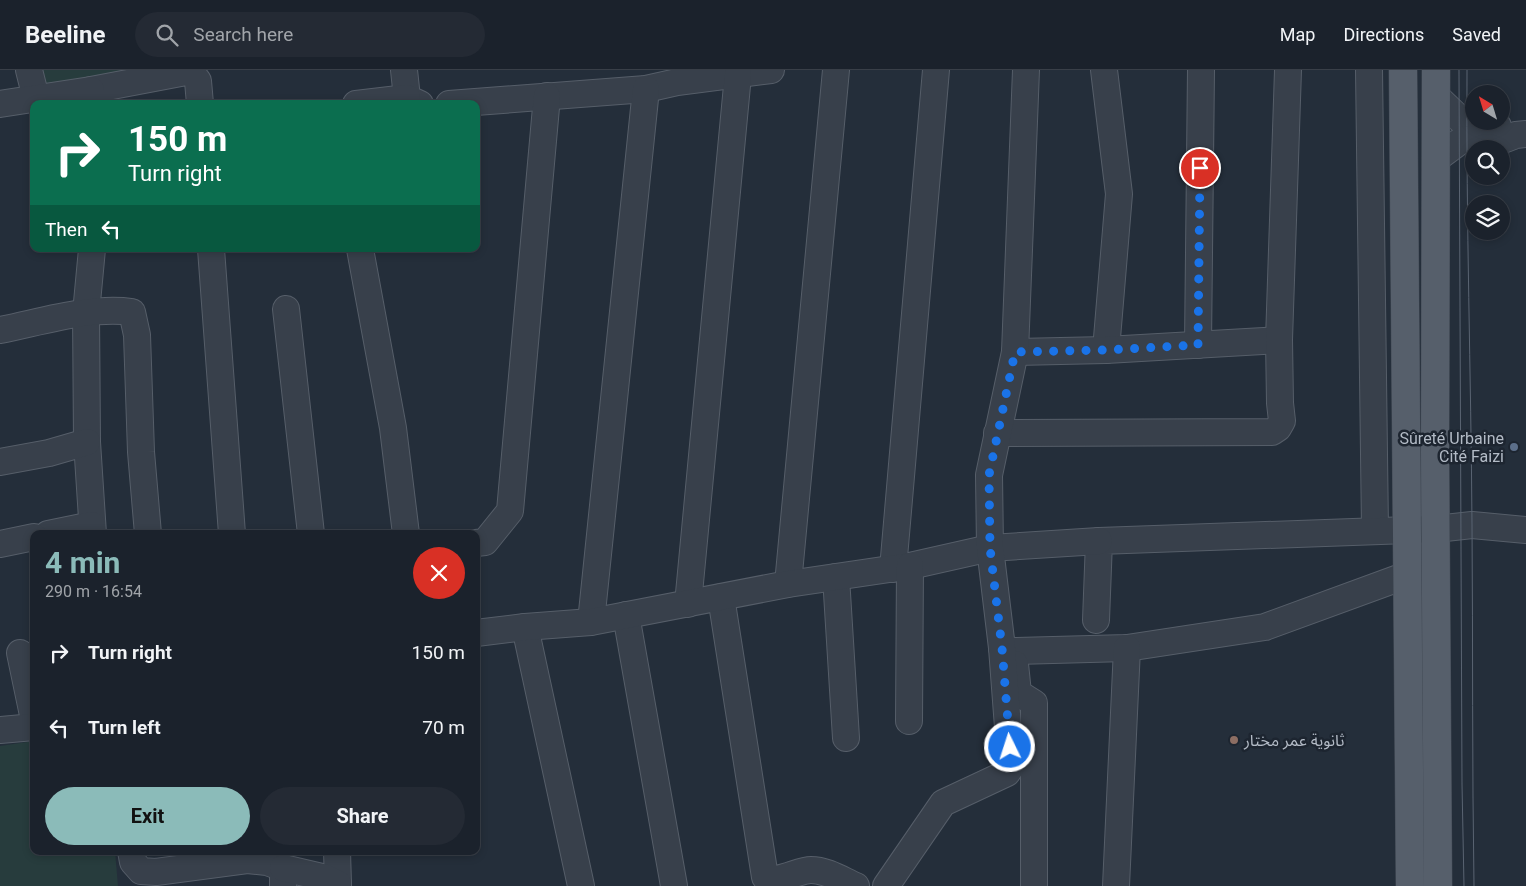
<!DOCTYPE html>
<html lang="en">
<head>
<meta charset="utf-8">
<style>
  :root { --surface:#1b222c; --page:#242a34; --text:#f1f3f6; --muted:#a0a4a9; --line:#393f48; --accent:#8bbbb9 }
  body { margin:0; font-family:Roboto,"Noto Sans Arabic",sans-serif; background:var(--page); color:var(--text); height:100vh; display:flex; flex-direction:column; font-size:19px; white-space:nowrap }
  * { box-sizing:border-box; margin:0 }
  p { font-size:16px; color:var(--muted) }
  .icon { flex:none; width:28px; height:28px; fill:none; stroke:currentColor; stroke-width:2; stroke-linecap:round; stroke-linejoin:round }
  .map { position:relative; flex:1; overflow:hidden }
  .side { position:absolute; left:30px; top:460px; width:450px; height:325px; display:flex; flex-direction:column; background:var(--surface); border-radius:10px; box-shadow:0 2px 8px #0003,0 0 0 1px var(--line) }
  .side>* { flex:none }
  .hud { position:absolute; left:30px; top:30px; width:450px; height:152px; border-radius:10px; box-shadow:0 2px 8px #0003,0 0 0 1px var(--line); background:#0b6e4f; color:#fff; overflow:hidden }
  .needle { width:32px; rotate:322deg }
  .controls { position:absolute; left:1465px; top:15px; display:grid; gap:10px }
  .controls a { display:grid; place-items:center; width:45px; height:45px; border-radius:50%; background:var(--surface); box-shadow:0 2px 8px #0003,0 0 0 1px var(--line); font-size:25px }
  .pin { position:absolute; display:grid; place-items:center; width:42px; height:42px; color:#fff; margin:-21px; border:2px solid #fff; border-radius:50%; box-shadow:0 1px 5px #0007 }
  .me { position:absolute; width:55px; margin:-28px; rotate:356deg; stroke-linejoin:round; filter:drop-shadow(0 0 4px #0008) }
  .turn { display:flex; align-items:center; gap:18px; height:105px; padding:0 15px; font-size:22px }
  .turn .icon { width:65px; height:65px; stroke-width:2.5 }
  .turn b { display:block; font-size:35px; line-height:42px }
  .then { display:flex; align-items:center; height:48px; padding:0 15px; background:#0003; gap:10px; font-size:19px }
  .round { display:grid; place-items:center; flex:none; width:52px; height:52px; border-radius:26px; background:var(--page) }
  .overview { display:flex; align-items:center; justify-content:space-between; height:85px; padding:0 15px }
  h1 { font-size:30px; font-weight:700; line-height:38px; color:var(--accent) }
  .action { display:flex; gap:10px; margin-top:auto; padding:10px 15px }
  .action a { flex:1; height:58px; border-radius:30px; background:var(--accent); color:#111; font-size:20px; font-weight:700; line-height:58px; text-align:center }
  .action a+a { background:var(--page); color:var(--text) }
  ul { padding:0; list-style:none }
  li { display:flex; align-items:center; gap:15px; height:75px; padding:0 15px }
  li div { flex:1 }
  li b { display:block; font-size:19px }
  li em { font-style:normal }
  header { display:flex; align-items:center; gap:30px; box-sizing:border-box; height:70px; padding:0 25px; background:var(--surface); border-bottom:1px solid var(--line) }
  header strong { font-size:24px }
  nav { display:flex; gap:28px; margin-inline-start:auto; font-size:18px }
  .search { width:350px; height:45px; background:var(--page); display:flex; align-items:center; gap:12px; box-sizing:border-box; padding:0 18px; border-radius:28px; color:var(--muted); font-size:19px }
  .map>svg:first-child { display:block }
</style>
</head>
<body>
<header>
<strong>Beeline</strong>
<div class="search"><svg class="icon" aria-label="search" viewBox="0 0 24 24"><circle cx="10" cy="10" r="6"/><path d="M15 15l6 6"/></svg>Search here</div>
<nav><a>Map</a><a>Directions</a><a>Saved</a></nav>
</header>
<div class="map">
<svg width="1526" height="816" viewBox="0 0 1526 816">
  <rect width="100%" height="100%" fill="#242e3a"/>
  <g fill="#273c3d">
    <path d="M 38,0 L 129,0 L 43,15 Z"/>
    <path d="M 34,671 L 34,781 L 115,781 L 118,816 L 0,816 L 0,676 Z"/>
  </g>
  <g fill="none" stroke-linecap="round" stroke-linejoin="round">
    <g stroke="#565e69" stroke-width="28">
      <g id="minor">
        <path d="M 29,0 L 36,28"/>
        <path d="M 404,0 L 407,28 L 420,34"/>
        <path d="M 1104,0 L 1119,124 L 1106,280"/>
        <path d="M 1369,0 L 1375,460"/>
        <path d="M 91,20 L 186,2 L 192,3 L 198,11 L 200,34"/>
        <path d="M 1437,27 L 1462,51 L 1498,56"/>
        <path d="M 0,34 L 91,20 L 91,34"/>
        <path d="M 356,34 L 407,28"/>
        <path d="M 449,34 L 646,19 L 677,12 L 771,0"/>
        <path d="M 1436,89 L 1459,72 L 1466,69 L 1503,70 L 1516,65 L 1526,64"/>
        <path d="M 92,179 L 86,243 L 87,372 L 93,464"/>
        <path d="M 211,179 L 232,464"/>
        <path d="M 360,179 L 393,358 L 406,464"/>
        <path d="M 286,239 L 311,464"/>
        <path d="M 0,260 C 41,252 91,236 132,242 L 137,265 L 141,382 L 148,464"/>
        <path d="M 1198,275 L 1201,0"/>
        <path d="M 1015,282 L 1106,280 L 1279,270"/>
        <path d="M 997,363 L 1272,362 L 1278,358 L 1282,351 L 1280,333 L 1279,270 L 1288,0"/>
        <path d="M 0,392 L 49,383 L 87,372"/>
        <path d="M 48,464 L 92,455"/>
        <path d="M 476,473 L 485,472 L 510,441 L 547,26"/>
        <path d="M 0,474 L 34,467"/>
        <path d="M 893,499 L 936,0"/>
        <path d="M 836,507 L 846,668"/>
        <path d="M 788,514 L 836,0"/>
        <path d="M 721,527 L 765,807 C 776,814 798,800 811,800 C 827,800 842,810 856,816"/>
        <path d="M 688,534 L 738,5"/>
        <path d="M 626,545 L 674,816"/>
        <path d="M 1096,550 L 1099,471 L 1436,459 L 1472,455 L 1526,460"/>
        <path d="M 591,552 L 646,19"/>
        <path d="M 525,557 L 581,816"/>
        <path d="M 476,563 L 525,557 L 591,552 L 788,514 L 910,496 L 990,478 L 1099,471"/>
        <path d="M 1002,578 L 1014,581 L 1127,578 L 1265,557 L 1407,505"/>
        <path d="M 20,583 L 34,650"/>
        <path d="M 1015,594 L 1018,623 L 1034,633 L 1034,816"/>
        <path d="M 909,651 L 910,496"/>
        <path d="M 0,660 L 34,657"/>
        <path d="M 131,781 L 133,792 L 141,801 L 156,802 L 247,790 L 267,792 L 283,798 L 283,816"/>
        <path d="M 337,781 L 338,814"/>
        <path d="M 283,798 L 326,808 L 338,814 L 338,816"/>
        <path d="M 886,816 L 943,733 L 1007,703 L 1011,697 L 1002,578 L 990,478 L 989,405 L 1015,282 L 1026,0"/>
        <path d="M 1116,816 L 1127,578"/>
      </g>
    </g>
    <g stroke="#414954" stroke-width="29">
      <g id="major">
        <path d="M 1403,0 L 1410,816"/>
        <path d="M 1436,0 L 1435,382 L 1438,816"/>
      </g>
    </g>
    <use href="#minor" stroke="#38404b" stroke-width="26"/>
    <use href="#major" stroke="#565f6b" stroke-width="28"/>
    <g stroke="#5a6472" stroke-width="1">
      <path d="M 1459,0 L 1462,714 L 1464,816"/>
      <path d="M 1467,0 C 1466,152 1471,303 1472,455 C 1473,575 1472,696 1474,816"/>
    </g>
  </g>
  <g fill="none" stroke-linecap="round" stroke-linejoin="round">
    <path stroke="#1a73e8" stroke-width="9" stroke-dasharray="0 16.2" d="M 1010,677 L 1002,578 L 990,478 L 989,405 L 1015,282 L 1106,280 L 1198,275 L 1200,98"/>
  </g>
  <circle fill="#5c6f8a" stroke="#1d2530" stroke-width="2" cx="1514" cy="377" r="5"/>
  <circle fill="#8d6e63" stroke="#1d2530" stroke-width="2" cx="1234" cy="670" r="5"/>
  <g text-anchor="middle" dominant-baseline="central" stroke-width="5" stroke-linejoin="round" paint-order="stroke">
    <g font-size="16" fill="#b3bbc6" stroke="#1d2530" text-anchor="end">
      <text x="1504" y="368">Sûreté Urbaine<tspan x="1504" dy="18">Cité Faizi</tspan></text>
      <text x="1244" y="670" text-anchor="start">ثانوية عمر مختار</text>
    </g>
  </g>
</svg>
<div class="controls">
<a><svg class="needle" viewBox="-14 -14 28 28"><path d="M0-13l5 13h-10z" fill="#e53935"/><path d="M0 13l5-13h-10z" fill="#a0a4a9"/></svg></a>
<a><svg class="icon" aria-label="search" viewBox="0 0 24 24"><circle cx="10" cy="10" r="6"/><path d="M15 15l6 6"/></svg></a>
<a><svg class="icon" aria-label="layers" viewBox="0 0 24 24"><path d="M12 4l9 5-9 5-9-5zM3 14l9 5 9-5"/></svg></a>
</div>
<div class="pin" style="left:1200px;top:98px;background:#d93025"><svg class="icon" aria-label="arrive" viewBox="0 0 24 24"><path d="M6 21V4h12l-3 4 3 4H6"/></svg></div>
<svg class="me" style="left:1010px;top:677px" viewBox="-20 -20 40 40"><circle r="17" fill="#1a73e8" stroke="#fff" stroke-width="3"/><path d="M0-11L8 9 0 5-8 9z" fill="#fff"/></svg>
<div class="hud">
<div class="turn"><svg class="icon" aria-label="right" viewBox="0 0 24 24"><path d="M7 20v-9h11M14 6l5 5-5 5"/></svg><div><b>150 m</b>Turn right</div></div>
<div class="then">Then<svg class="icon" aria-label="left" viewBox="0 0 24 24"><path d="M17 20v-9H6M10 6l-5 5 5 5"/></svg></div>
</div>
<section class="side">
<div class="overview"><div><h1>4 min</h1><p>290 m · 16:54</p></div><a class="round" style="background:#d93025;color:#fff"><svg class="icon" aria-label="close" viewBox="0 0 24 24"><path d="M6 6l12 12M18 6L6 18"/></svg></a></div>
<ul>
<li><svg class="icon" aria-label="right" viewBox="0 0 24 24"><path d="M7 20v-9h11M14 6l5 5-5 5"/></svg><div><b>Turn right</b></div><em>150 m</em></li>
<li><svg class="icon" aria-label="left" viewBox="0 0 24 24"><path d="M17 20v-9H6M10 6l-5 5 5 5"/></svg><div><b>Turn left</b></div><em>70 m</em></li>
</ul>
<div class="action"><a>Exit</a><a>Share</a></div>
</section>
</div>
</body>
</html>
